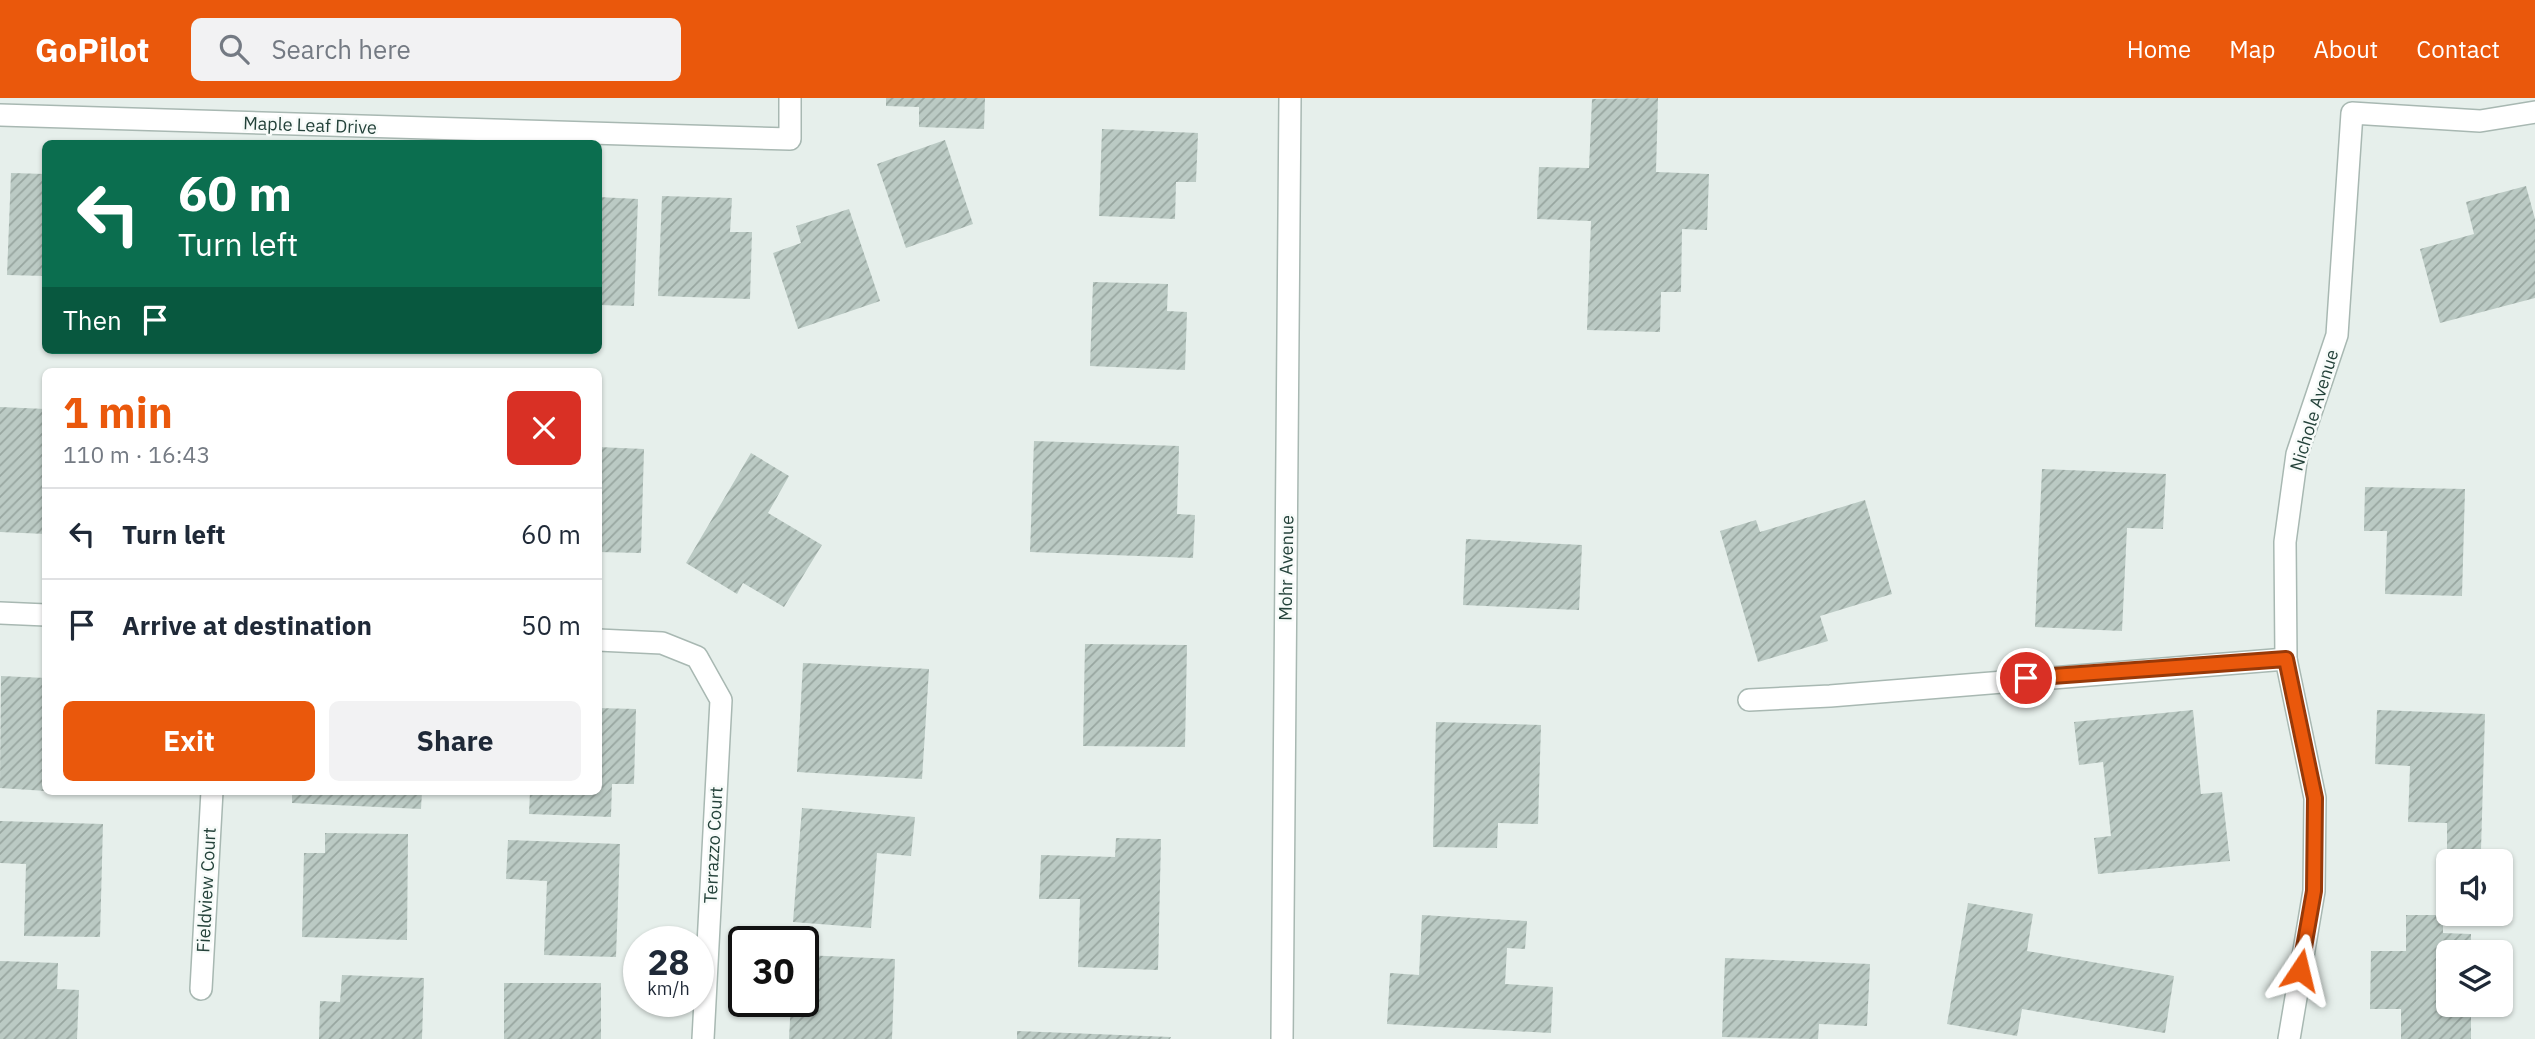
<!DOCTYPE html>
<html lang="en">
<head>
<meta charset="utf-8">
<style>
  :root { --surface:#fff; --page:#f2f2f3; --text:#1f2937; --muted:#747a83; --line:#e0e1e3; --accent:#ea580c }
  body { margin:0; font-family:"IBM Plex Sans",sans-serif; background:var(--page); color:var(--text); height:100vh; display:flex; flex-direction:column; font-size:26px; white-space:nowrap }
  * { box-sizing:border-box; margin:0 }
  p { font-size:23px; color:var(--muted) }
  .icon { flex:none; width:38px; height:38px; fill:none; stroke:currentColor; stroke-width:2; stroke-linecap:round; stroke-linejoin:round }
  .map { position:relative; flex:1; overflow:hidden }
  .panel { position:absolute; left:42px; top:270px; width:560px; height:427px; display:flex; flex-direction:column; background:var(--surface); border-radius:10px; box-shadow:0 2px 5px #0004 }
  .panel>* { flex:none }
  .top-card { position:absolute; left:42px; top:42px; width:560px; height:214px; border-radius:10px; box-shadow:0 2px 5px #0004; background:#0b6e4f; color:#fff; overflow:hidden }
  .tools { position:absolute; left:2436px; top:751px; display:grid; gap:14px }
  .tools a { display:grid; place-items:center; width:77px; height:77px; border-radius:10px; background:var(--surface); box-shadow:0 2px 5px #0004; font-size:35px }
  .speed { position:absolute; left:623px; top:828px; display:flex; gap:14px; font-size:35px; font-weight:700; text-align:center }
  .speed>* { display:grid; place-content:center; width:91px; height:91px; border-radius:50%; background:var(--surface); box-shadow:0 2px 5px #0004; line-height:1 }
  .speed small { font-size:18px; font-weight:400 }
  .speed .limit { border:4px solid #111; border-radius:10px; background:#fff; color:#111 }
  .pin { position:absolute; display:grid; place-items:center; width:60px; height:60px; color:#fff; margin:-30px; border:4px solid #fff; border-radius:50%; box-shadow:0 2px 7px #0007 }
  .me { position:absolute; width:77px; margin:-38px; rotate:10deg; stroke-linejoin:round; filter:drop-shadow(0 0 5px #0008) }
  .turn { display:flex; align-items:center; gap:24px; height:147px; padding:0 21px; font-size:32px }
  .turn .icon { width:91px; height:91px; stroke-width:2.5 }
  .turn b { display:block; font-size:49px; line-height:60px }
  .then { display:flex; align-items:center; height:66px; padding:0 21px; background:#0003; gap:14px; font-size:26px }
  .round { display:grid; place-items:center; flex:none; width:74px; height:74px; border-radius:10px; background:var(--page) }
  .summary { display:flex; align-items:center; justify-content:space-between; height:119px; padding:0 21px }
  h1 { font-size:42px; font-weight:700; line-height:52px; color:var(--accent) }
  .primary-button { display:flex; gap:14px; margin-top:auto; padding:14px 21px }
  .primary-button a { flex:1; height:80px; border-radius:10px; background:var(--accent); color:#fff; font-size:28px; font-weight:700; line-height:80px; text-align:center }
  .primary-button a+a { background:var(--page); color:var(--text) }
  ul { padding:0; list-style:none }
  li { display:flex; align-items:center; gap:21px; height:91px; padding:0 21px; border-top:2px solid var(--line) }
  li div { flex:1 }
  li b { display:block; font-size:26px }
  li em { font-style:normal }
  header { display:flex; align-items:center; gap:42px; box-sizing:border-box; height:98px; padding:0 35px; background:var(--accent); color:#fff }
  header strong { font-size:33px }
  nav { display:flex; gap:38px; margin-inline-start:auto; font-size:24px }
  .search { width:490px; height:63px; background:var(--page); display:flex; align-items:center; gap:18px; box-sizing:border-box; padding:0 24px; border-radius:10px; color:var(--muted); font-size:26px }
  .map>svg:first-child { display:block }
</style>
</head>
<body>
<header>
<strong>GoPilot</strong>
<div class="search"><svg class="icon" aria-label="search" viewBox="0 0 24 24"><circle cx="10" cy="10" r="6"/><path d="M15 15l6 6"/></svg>Search here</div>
<nav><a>Home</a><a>Map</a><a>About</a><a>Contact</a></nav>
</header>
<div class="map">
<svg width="2535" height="941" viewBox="0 0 2535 941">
  <defs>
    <pattern id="building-hatch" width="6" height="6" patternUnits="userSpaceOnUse" patternTransform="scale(1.75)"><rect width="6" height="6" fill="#bbcac4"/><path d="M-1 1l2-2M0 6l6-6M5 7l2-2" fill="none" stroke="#98a6a0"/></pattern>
  </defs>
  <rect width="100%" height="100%" fill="#e6efeb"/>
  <g fill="url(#building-hatch)">
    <path d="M 886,0 L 985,0 L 984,31 L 919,29 L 919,9 L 886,8 Z"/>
    <path d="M 1658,0 L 1656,74 L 1709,76 L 1707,132 L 1682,131 L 1681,194 L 1661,194 L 1660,234 L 1587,232 L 1591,123 L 1537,121 L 1539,69 L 1589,70 L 1592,1 Z"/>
    <path d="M 1102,31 L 1198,35 L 1196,84 L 1176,84 L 1175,121 L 1099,118 Z"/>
    <path d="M 945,42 L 973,126 L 906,150 L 877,66 Z"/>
    <path d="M 11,75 L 46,76 L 46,178 L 7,177 Z"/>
    <path d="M 2526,88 L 2535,121 L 2535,200 L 2440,225 L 2420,151 L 2474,136 L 2466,104 Z"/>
    <path d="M 662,98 L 732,100 L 730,134 L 752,134 L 750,201 L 658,198 Z"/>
    <path d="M 598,99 L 638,101 L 634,208 L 598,207 Z"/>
    <path d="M 849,111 L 880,203 L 798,231 L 773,155 L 801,145 L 796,128 Z"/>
    <path d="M 1093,184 L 1168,186 L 1167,213 L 1187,214 L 1185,272 L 1090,268 Z"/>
    <path d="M 0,309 L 46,311 L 46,436 L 0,434 Z"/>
    <path d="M 1034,343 L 1179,348 L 1177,416 L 1195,417 L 1193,460 L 1030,454 Z"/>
    <path d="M 598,349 L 644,351 L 641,455 L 598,454 Z"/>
    <path d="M 751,355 L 789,378 L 768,415 L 822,447 L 784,509 L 743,485 L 737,496 L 686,465 Z"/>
    <path d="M 2042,371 L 2166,376 L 2163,431 L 2127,430 L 2122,533 L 2035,529 Z"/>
    <path d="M 2365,389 L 2465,391 L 2462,498 L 2385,496 L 2387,433 L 2364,433 Z"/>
    <path d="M 1865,402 L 1892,496 L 1820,518 L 1828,543 L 1758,564 L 1720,433 L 1756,422 L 1760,434 Z"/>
    <path d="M 1466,441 L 1582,447 L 1579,512 L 1463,507 Z"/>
    <path d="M 1085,546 L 1187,547 L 1185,649 L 1083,648 Z"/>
    <path d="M 803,565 L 929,571 L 922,681 L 797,674 Z"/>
    <path d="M 1,578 L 46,580 L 46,693 L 0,690 Z"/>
    <path d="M 598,610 L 636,611 L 634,686 L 612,686 L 611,719 L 529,716 L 530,693 L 598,693 Z"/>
    <path d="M 2193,612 L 2201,696 L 2222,694 L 2230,763 L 2098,776 L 2094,740 L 2111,738 L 2103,664 L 2079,667 L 2074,624 Z"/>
    <path d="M 2377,612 L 2485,616 L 2481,752 L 2447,751 L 2447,725 L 2408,724 L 2410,668 L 2375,666 Z"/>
    <path d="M 1436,624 L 1541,627 L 1538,726 L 1498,725 L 1497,750 L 1433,749 Z"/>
    <path d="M 90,693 L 127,693 L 126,697 L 90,695 Z"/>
    <path d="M 292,693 L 422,693 L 421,711 L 292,705 Z"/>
    <path d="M 802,710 L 915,719 L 911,758 L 877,755 L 871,830 L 793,824 Z"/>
    <path d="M 0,723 L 103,726 L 100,839 L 24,838 L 26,766 L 0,765 Z"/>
    <path d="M 325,735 L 408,736 L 407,842 L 302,839 L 304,755 L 325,755 Z"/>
    <path d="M 1116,740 L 1161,741 L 1158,872 L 1078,869 L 1080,801 L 1039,801 L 1041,757 L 1115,759 Z"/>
    <path d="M 508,742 L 620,746 L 616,859 L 544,857 L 547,783 L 506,781 Z"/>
    <path d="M 1968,805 L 2033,816 L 2027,853 L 2174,878 L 2165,935 L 2022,911 L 2017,938 L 1947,926 Z"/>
    <path d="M 1422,817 L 1527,823 L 1525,851 L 1507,850 L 1505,886 L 1553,889 L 1551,935 L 1387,926 L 1390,875 L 1419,877 Z"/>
    <path d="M 2406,817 L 2443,817 L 2443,835 L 2471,836 L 2471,854 L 2448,854 L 2448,906 L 2471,906 L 2471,941 L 2401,941 L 2401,911 L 2370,911 L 2371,853 L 2406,853 Z"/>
    <path d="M 803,857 L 895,861 L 892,941 L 789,941 L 791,903 L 803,903 Z"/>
    <path d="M 1725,860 L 1870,866 L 1867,928 L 1819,926 L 1818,941 L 1722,939 Z"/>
    <path d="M 0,863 L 58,865 L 57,891 L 79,892 L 77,941 L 0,941 Z"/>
    <path d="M 342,877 L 424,880 L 422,941 L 319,941 L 320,903 L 340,904 Z"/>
    <rect x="504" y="885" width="97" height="56"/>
    <path d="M 1017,933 L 1171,939 L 1170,941 L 1017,941 Z"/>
  </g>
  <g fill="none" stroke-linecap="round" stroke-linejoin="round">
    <g stroke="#a8b8b2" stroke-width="24">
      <g id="minor">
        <path d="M 0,17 L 790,41 L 790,0"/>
        <path d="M 0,515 L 46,517"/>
        <path d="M 598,542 L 662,545 L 697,559 L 721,602 L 703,941"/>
        <path d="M 1749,602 L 1830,598 L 2286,561"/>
        <path d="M 201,891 L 212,693"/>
        <path d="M 1282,941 L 1290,0"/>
        <path d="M 2289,941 L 2314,793 L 2315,700 L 2286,561 L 2285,444 L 2297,356 L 2337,237 L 2352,15 L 2480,23 L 2535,14"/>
      </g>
    </g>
    <use href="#minor" stroke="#fff" stroke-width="21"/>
  </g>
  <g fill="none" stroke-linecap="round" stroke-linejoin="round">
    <g stroke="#983908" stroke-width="18">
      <path id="route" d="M 2026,580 L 2286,561 L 2315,700 L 2314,793 L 2300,872"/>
    </g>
    <use href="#route" stroke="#ea580c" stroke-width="12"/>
  </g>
  <g text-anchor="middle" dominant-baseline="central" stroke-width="5" stroke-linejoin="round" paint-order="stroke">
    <g font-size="18" fill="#24423a" stroke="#f7fbf9">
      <text transform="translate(310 27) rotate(2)">Maple Leaf Drive</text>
      <text transform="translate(2314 312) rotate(-73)">Nichole Avenue</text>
      <text transform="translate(1286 470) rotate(-89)">Mohr Avenue</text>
      <text transform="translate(713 747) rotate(-87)">Terrazzo Court</text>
      <text transform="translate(206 792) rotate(-87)">Fieldview Court</text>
    </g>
  </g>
</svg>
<div class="tools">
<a><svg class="icon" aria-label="sound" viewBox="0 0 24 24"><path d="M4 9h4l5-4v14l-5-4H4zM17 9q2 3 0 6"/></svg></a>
<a><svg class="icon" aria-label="layers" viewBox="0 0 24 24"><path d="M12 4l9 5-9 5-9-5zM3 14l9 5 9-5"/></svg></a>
</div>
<div class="speed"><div>28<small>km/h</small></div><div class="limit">30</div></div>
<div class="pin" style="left:2026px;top:580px;background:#d93025"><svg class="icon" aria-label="arrive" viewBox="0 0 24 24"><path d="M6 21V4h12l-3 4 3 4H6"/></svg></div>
<svg class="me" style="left:2300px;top:872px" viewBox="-20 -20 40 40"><path d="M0-17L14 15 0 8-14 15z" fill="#ea580c" stroke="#fff" stroke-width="4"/></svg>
<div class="top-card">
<div class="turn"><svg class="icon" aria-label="left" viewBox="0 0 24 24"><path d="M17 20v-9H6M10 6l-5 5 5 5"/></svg><div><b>60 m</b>Turn left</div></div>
<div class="then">Then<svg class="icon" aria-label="arrive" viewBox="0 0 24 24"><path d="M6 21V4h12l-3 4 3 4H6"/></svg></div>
</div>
<section class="panel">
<div class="summary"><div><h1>1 min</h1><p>110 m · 16:43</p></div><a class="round" style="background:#d93025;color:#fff"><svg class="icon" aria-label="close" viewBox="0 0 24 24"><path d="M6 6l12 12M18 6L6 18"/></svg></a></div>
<ul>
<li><svg class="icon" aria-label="left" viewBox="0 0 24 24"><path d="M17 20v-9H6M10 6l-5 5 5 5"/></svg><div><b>Turn left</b></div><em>60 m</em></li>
<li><svg class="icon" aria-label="arrive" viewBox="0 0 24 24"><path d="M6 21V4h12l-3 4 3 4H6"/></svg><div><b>Arrive at destination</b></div><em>50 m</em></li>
</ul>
<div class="primary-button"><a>Exit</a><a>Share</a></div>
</section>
</div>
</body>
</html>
